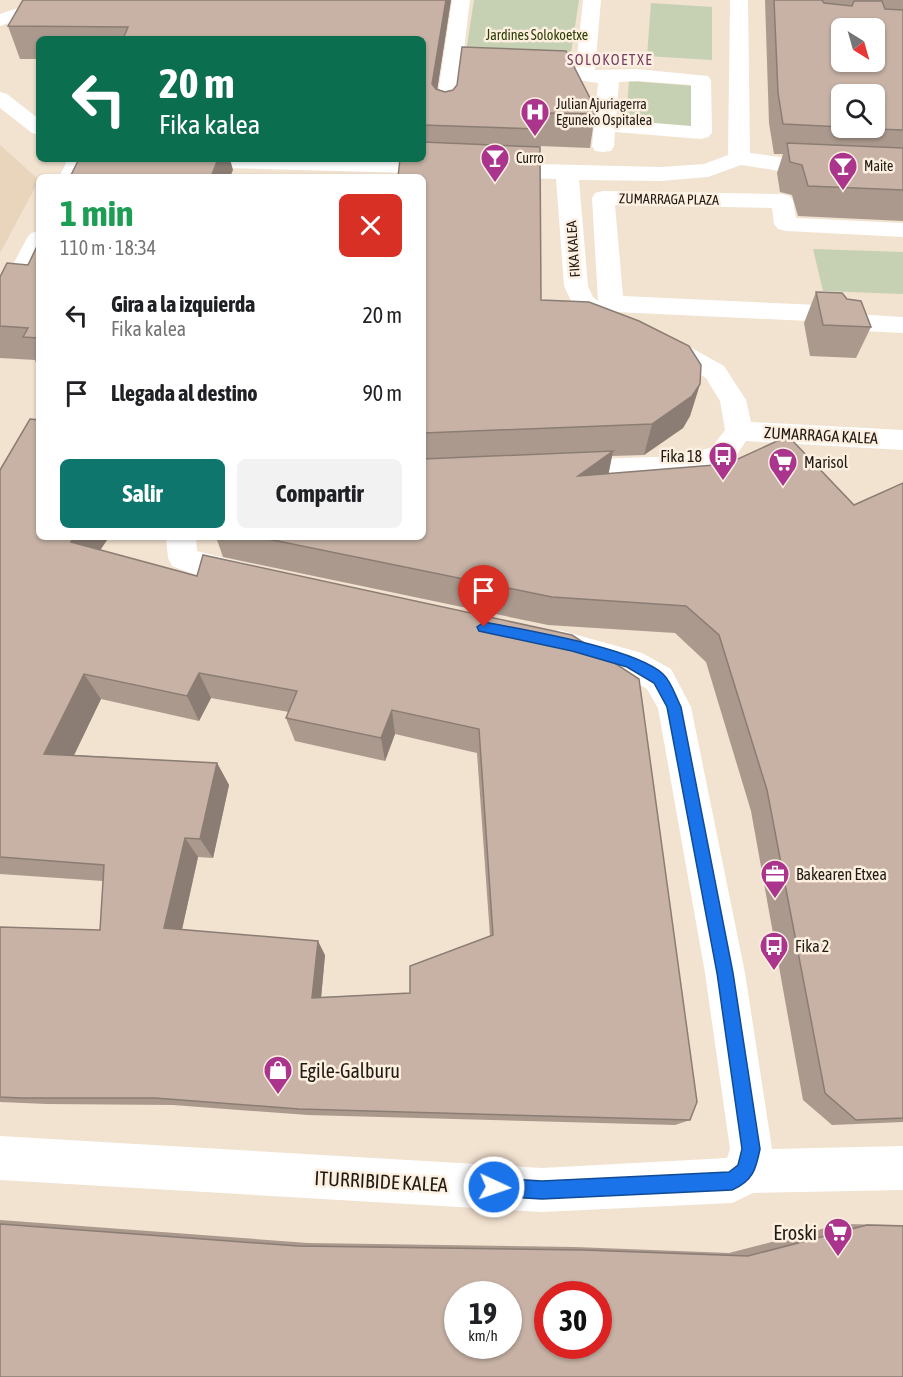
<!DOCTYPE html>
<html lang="es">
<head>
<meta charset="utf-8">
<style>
  :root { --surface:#fff; --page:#f2f2f2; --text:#202124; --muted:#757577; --accent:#0f766e }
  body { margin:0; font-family:"Asap Condensed",sans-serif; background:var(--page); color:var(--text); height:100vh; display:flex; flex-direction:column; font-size:22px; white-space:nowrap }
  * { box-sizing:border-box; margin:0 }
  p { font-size:20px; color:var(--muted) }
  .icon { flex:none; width:33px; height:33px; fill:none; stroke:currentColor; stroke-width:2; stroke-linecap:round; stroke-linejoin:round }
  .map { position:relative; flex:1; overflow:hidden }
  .panel { position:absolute; left:36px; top:174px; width:390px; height:366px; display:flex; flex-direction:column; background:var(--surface); border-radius:9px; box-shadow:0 2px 4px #0004 }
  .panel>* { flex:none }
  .top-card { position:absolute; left:36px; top:36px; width:390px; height:126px; border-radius:9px; box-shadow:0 2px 4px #0004; background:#0b6e4f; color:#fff; overflow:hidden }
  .needle { width:39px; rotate:143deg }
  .fabs { position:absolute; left:831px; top:18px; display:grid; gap:12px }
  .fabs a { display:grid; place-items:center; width:54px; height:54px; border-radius:9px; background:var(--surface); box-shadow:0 2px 4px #0004; font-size:30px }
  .speed { position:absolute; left:444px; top:1281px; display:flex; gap:12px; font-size:30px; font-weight:700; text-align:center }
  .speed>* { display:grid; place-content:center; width:78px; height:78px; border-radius:50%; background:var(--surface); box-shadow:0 2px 4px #0004; line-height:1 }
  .speed small { font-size:15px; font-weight:400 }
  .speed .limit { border:9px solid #d22; background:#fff; color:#111 }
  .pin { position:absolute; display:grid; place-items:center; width:51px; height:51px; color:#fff; margin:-62px -26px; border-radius:50% 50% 50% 0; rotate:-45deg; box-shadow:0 0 6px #0007 }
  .pin .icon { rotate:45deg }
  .me { position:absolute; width:66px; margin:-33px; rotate:93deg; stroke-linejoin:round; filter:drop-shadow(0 0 4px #0008) }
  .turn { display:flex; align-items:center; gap:21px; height:126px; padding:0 24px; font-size:27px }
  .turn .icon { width:78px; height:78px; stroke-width:2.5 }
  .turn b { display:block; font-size:42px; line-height:51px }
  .round { display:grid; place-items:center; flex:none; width:63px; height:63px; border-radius:9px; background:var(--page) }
  .summary { display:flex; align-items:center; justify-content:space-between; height:102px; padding:0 24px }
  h1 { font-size:36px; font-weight:700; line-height:45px; color:#1e9e55 }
  .cta { display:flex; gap:12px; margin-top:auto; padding:12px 24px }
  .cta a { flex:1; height:69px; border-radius:9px; background:var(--accent); color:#fff; font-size:24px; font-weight:700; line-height:69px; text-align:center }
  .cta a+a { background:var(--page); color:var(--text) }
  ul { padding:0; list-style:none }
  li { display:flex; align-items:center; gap:18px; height:78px; padding:0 24px }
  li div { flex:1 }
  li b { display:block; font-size:22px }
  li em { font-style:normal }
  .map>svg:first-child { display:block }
</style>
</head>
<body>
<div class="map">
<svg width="903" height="1377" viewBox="0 0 903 1377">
  <rect width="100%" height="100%" fill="#f2e2d0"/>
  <path fill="#e9d4bc" d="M 0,145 L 39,180 L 0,253 Z"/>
  <g fill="#c5d1b2">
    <path d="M 474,0 L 579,0 L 568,72 L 464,65 Z"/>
    <path d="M 651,3 L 712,7 L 712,60 L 647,56 Z"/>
    <path d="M 629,81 L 695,86 L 695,127 L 626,121 Z"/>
    <path d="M 813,249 L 903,252 L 903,294 L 823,291 Z"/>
  </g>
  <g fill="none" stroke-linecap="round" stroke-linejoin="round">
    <g fill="#fff" fill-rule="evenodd">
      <path d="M 41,0 L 68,0 L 65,4 L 0,26 L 0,14 Z"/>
      <path d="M 452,0 L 470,0 L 462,66 L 510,70 L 513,74 L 510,78 L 460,78 L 458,93 L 455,97 L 441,97 L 438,93 Z"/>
      <path d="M 583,0 L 601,0 L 595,70 L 637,69 L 708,76 L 711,80 L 712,133 L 708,137 L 701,139 L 615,132 L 614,146 L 611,151 L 603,152 L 595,151 L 592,146 L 598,83 L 578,80 L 575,76 ZM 637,81 L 691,85 L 691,126 L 616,120 L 619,82 Z"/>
      <path d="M 730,0 L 748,0 L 750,153 L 780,157 L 903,163 L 903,177 L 780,171 L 741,165 L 708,177 L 661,181 L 579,180 L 588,286 L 593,297 L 598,301 L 592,198 L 595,193 L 603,191 L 782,194 L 790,196 L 793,201 L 796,218 L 903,223 L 903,237 L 786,231 L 778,229 L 774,224 L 772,208 L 615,205 L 623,296 L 841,306 L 850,308 L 854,314 L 903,317 L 903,333 L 843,330 L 834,328 L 830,322 L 616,312 L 672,337 L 724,366 L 746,400 L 751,422 L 903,430 L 903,450 L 746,441 L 732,462 L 682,476 L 566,482 L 556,478 L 552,471 L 556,464 L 566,460 L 682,456 L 712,447 L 725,430 L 720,401 L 706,378 L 654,349 L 591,321 L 574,307 L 564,286 L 556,179 L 497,177 L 489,175 L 486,170 L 489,165 L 497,163 L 661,167 L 704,164 L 728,155 Z"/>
      <path d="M 0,92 L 7,94 L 39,119 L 39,135 L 32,133 L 0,108 Z"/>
      <path d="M 68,159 L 90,159 L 81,177 L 59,177 Z"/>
      <path d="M 141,159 L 445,160 L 453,162 L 456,167 L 453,172 L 445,174 L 152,166 L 144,164 Z"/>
      <path d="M 39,231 L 39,261 L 9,318 L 0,320 L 0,289 L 27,238 L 31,233 Z"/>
      <path d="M 166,537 L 196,537 L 197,551 L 255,566 L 259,575 L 255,584 C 229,592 197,575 172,566 L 168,558 Z"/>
      <path d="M 559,630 L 642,653 L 671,669 L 691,707 L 745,973 L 772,1149 L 903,1146 L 903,1190 L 753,1193 L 732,1203 L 542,1212 L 0,1180 L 0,1136 L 542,1168 L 727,1158 L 730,1149 L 705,973 L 658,708 L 647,689 L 622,674 L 548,653 L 543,643 L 548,633 Z"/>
    </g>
  </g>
  <g fill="#ab998e" fill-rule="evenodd">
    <path d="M 23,0 L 451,0 L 437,90 L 445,92 L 595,114 L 590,148 L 539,146 L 541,300 L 700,384 L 690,416 L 683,428 L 644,455 L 612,456 L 608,474 L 854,505 L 903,483 L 903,1122 L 832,1125 L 803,1100 L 751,811 L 706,662 L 675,633 L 548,625 L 223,557 L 216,537 L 423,537 L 423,39 L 39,39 L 39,59 L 20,59 L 8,26 Z"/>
    <path d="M 765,0 L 903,0 L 903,221 L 798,216 L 792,195 L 780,192 L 777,173 L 783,154 L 774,154 L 769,123 ZM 842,94 L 874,128 L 842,128 Z"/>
    <path d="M 39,242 L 39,369 L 35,360 L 0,358 L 0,277 L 28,265 Z"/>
    <path d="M 816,292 L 871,327 L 856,358 L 810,356 L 804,323 Z"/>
    <path d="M 0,470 L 39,537 L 109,537 L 100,550 L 197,576 L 572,635 L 690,1120 L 675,1125 L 308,1115 L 173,1105 L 47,1104 L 0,1102 L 0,927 L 100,930 L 103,881 L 0,874 ZM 211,698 L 289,712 L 286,718 L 295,741 L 385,761 L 395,734 L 477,753 L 490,936 L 410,993 L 321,997 L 325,955 L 182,929 L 198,857 L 213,858 L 229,785 L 217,763 L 74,755 L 101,699 L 199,721 Z"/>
    <path d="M 0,1220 L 308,1243 L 575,1247 L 729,1253 L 841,1224 L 903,1225 L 903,1377 L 0,1377 Z"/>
  </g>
  <g fill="#8b7d74">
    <path d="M 446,0 L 451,0 L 433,117 L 432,84 Z"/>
    <path d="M 218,159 L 230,159 L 233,170 L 230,177 L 211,177 Z"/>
    <path d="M 700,384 L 690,416 L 683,428 L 644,455 L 652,424 Z"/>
    <path d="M 613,451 L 607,482 L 578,476 Z"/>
    <path d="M 74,537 L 109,537 L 87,570 L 71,542 Z"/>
    <path d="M 199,673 L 211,698 L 199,721 L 187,696 Z"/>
    <path d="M 84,674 L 101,699 L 64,776 L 44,754 Z"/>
    <path d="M 392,710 L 395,734 L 385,761 L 381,738 Z"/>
    <path d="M 217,763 L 229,785 L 213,858 L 200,839 Z"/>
    <path d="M 185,838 L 198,857 L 179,943 L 164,928 Z"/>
    <path d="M 318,941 L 325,955 L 320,1010 L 312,998 Z"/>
  </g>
  <g fill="#c7b2a5" stroke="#8b7d74" stroke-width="1.5" fill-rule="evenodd">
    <path d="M 23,0 L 446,0 L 432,84 L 436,89 L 445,92 L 453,90 L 457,85 L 462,47 L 566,51 L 595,108 L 595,114 L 540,113 L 540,129 L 423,125 L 423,39 L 123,39 L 128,27 L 8,26 Z"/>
    <path d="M 774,0 L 822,0 L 824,3 L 852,6 L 854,1 L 882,1 L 885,9 L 903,10 L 903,130 L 850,128 L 874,128 L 874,94 L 842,94 L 842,127 L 783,124 L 778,93 ZM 842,28 L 874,28 L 874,62 L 842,62 Z"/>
    <path d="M 423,142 L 540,147 L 541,300 L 589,302 L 639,321 L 689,346 L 701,365 L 700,384 L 692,396 L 652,424 L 423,433 L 423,177 L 398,177 L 400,159 L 423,159 Z"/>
    <path d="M 787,143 L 903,148 L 903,190 L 808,186 L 802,165 L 790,162 Z"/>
    <path d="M 79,159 L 218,159 L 211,177 L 70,177 Z"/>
    <path d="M 39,242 L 39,338 L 23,337 L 28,328 L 0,326 L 0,277 L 7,263 L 28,265 Z"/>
    <path d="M 816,292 L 842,293 L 847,299 L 861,301 L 871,327 L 823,325 Z"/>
    <path d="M 30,419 L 39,420 L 39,537 L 74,537 L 71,542 L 197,576 L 203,555 L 572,635 L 639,679 L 697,1102 L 690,1120 L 299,1109 L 155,1098 L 21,1098 L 0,1097 L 0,927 L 100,930 L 104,865 L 0,857 L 0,470 ZM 199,673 L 297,691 L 286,718 L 381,738 L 392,710 L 479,729 L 493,935 L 410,966 L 410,993 L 312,998 L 318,941 L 164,928 L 185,838 L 200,839 L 217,763 L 44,754 L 84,674 L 187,696 Z"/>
    <path d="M 788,436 L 854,505 L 903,483 L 903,1118 L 856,1120 L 825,1093 L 767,790 L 719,635 L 686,606 L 552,597 L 258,537 L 423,537 L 423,459 L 613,451 L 578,476 L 727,464 Z"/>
    <path d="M 0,1224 L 298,1246 L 584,1250 L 748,1256 L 867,1225 L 903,1226 L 903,1377 L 0,1377 ZM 458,1294 L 508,1294 L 508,1346 L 458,1346 ZM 548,1294 L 598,1294 L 598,1346 L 548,1346 Z"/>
  </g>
  <path fill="#1a73e8" stroke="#114b97" stroke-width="1.5" d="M 484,622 C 525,630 635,648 663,674 C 671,681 676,697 681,707 L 733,973 L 760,1149 C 756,1169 753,1181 732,1190 L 542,1199 L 494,1196 L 488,1194 L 485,1187 L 488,1181 L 494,1178 L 542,1181 L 729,1172 L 738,1165 L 742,1149 L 717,973 L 667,707 L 654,683 L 627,667 L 572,651 L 479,631 L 477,627 Z"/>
  <defs>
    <g id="hospital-pin" transform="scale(1.5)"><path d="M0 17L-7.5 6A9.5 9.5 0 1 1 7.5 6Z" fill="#ab358d" stroke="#fdf0e1"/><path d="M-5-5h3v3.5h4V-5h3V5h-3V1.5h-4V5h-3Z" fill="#fff"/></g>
    <g id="bar-pin" transform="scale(1.5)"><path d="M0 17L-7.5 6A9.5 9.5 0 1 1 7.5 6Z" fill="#ab358d" stroke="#fdf0e1"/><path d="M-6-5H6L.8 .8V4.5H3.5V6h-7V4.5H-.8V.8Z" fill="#fff"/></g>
    <g id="bus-pin" transform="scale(1.5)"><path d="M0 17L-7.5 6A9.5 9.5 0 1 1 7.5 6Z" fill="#ab358d" stroke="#fdf0e1"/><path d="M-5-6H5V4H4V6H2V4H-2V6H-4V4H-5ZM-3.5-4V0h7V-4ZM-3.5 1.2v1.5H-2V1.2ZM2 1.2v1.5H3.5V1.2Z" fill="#fff"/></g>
    <g id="supermarket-pin" transform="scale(1.5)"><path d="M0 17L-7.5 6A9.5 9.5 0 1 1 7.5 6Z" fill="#ab358d" stroke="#fdf0e1"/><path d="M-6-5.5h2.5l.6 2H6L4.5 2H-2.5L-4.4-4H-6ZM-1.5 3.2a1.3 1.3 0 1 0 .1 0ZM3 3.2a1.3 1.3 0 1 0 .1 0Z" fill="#fff"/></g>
    <g id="office-pin" transform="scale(1.5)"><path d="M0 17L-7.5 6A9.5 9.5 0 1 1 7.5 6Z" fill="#ab358d" stroke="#fdf0e1"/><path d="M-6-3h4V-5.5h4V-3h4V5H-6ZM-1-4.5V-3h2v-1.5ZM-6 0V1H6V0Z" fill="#fff"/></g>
    <g id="shop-pin" transform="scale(1.5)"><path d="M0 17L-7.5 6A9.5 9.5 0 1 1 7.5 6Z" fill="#ab358d" stroke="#fdf0e1"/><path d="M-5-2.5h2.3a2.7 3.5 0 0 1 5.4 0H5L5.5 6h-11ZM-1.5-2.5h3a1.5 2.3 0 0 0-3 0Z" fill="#fff"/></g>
  </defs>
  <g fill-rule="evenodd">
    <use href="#hospital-pin" x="535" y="112"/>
    <use href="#bar-pin" x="495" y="158"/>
    <use href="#bar-pin" x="843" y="166"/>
    <use href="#bus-pin" x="723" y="456"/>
    <use href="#supermarket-pin" x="783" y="462"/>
    <use href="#office-pin" x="775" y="874"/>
    <use href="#bus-pin" x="774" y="946"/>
    <use href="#shop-pin" x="278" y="1070"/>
    <use href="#supermarket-pin" x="838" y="1232"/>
  </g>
  <g text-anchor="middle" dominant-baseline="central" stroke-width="5" stroke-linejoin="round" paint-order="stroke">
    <g font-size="14" fill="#2d3d03" stroke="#fdf0e1">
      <text x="537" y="35">Jardines Solokoetxe</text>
    </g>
    <g font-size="14" fill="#211b14" stroke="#fdf0e1" text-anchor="start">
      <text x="556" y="104">Julian Ajuriagerra<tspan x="556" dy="16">Eguneko Ospitalea</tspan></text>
      <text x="516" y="158">Curro</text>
      <text x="864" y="166">Maite</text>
    </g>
    <g font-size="14" fill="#211b14" stroke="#fdf0e1">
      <text transform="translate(669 199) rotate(1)">ZUMARRAGA PLAZA</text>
      <text transform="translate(573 249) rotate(-94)">FIKA KALEA</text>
    </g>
    <g font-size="15" letter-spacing="1.5" fill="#793e68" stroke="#fdf0e1">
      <text x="610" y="59">SOLOKOETXE</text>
    </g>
    <g font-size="16" fill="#211b14" stroke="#fdf0e1">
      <text transform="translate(821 435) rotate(3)">ZUMARRAGA KALEA</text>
    </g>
    <g font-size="16" fill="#211b14" stroke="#fdf0e1" text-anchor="start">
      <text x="702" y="456" text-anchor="end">Fika 18</text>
      <text x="804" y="462">Marisol</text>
      <text x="796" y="874">Bakearen Etxea</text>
      <text x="795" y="946">Fika 2</text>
    </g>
    <g font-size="20" fill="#211b14" stroke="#fdf0e1" text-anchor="start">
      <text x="299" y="1070">Egile-Galburu</text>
      <text x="817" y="1232" text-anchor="end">Eroski</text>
    </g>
    <g font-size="20" fill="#211b14" stroke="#fdf0e1">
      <text transform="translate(381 1181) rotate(3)">ITURRIBIDE KALEA</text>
    </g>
  </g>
</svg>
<div class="fabs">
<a><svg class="needle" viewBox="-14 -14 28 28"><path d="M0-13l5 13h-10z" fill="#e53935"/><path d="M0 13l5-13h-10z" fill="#757577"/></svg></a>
<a><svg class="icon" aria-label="search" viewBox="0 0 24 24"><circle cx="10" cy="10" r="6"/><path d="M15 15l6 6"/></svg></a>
</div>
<div class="speed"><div>19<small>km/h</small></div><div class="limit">30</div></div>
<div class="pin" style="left:484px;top:627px;background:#d93025"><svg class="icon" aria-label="arrive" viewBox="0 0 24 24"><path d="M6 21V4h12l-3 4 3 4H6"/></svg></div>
<svg class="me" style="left:494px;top:1187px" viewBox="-20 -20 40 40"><circle r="17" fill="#1a73e8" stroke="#fff" stroke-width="3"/><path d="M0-11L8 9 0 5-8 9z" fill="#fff"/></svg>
<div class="top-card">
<div class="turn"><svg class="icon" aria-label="left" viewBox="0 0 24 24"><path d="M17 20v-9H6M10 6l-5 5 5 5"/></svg><div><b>20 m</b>Fika kalea</div></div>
</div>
<section class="panel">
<div class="summary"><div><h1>1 min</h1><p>110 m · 18:34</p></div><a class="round" style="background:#d93025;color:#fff"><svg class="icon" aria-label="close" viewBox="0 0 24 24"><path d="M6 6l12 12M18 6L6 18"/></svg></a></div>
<ul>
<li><svg class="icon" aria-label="left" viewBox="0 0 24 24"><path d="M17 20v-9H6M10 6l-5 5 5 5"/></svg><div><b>Gira a la izquierda</b><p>Fika kalea</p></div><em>20 m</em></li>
<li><svg class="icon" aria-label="arrive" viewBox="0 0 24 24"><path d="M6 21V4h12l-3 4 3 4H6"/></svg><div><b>Llegada al destino</b></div><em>90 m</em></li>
</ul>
<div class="cta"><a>Salir</a><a>Compartir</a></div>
</section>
</div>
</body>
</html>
